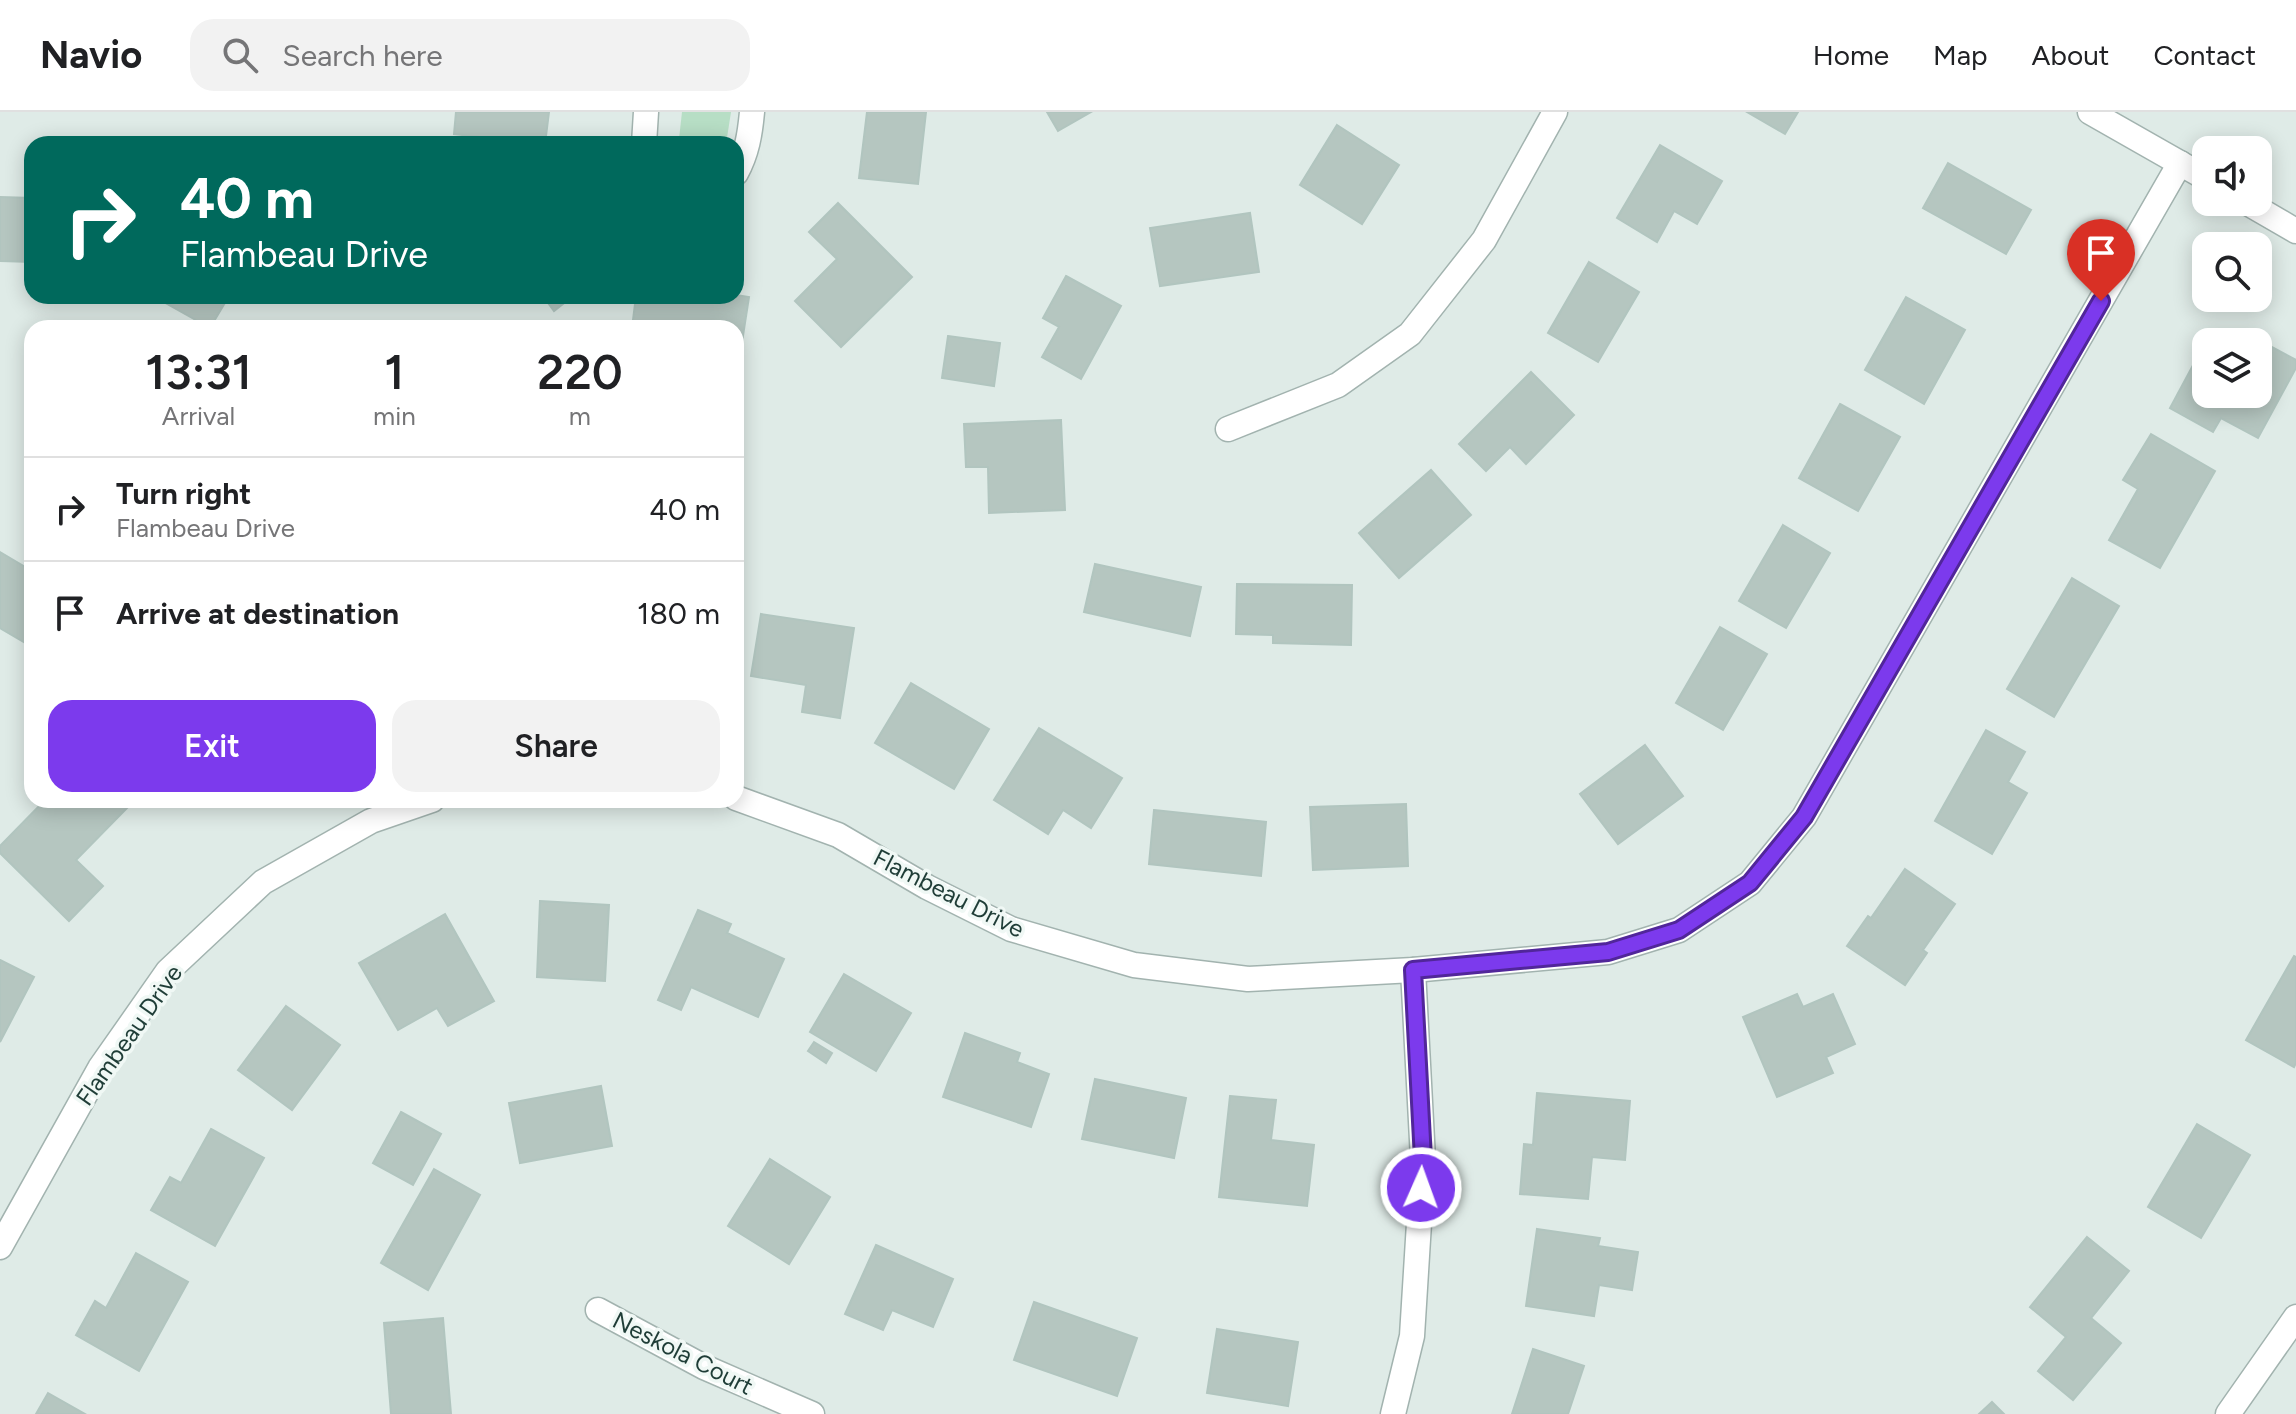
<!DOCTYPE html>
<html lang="en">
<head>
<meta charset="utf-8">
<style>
  :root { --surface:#fff; --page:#f2f2f2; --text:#202124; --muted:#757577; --line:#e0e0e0; --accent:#7c3aed }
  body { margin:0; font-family:Figtree,sans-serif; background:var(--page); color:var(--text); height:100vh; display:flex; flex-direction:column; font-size:30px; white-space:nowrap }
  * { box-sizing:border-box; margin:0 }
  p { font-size:26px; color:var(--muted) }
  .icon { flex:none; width:44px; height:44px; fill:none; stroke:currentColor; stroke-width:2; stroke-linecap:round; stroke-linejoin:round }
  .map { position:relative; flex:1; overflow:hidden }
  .sheet { position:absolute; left:24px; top:208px; width:720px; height:488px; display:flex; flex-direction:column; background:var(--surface); border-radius:24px; box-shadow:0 4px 20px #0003 }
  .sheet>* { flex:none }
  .top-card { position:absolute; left:24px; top:24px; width:720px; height:168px; border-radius:24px; box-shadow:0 4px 20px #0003; background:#00695c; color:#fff; overflow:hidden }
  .controls { position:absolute; left:2192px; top:24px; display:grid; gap:16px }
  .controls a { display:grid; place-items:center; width:80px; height:80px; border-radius:16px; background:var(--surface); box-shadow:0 4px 20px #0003; font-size:40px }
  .pin { position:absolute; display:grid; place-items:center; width:68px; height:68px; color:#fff; margin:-82px -34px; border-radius:50% 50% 50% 0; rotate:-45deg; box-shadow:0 0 8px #0007 }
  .pin .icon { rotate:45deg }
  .me { position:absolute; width:88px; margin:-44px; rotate:2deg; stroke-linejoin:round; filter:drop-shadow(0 0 6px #0008) }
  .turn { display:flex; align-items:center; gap:28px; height:168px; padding:0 24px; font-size:36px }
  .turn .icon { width:104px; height:104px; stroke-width:2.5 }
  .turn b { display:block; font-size:56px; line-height:68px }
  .eta { display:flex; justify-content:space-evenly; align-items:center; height:136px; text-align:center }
  .eta b { font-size:48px; font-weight:600; line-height:56px }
  .primary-button { display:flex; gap:16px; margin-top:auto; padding:16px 24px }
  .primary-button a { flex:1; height:92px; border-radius:24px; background:var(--accent); color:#fff; font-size:32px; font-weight:600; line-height:92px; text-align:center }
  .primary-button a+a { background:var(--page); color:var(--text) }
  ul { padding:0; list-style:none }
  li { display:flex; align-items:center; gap:24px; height:104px; padding:0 24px; border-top:2px solid var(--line) }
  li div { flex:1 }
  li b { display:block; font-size:30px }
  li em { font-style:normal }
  header { display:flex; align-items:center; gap:48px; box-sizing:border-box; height:112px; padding:0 40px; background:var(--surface); border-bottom:2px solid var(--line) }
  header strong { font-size:38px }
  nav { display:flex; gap:44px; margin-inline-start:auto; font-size:28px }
  .search { width:560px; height:72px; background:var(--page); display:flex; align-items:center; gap:20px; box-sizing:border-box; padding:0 28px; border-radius:24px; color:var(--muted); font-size:30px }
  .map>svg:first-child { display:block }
</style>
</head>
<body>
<header>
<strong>Navio</strong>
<div class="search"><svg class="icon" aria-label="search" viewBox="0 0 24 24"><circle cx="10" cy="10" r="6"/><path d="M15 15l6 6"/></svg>Search here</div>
<nav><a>Home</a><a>Map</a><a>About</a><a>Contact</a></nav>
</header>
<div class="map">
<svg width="2296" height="1302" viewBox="0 0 2296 1302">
  <rect width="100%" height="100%" fill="#dfebe7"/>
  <path fill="#b7dec5" d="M 682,0 L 731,0 L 726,32 L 682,32 L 679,27 Z"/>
  <g fill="#b5c6c0" stroke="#b1c5bf" stroke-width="2">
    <path d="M 456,0 L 549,0 L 545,32 L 454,22 Z"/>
    <path d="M 867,0 L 926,0 L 918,72 L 859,66 Z"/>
    <path d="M 1047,0 L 1091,0 L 1058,19 Z"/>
    <path d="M 1747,0 L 1798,0 L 1785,22 Z"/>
    <path d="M 1337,13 L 1399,53 L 1362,112 L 1300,73 Z"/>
    <path d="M 1660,33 L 1722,69 L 1697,112 L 1674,99 L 1657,130 L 1617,106 Z"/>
    <path d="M 1948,51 L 2031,98 L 2006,142 L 1923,96 Z"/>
    <path d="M 0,85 L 32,86 L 32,150 L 0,149 Z"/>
    <path d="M 838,91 L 912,165 L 841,235 L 795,189 L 837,147 L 809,120 Z"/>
    <path d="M 1250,101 L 1259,160 L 1160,174 L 1150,116 Z"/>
    <path d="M 1589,150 L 1639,180 L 1598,250 L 1548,221 Z"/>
    <path d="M 1066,164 L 1121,194 L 1081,267 L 1042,245 L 1059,215 L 1043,206 Z"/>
    <path d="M 736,183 L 749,185 L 740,243 L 736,242 L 736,216 L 632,216 L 636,184 Z"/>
    <path d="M 153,184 L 229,184 L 210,216 Z"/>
    <path d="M 543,184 L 573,184 L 554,199 Z"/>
    <path d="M 1906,185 L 1965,218 L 1924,292 L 1865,258 Z"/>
    <path d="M 948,224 L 1000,231 L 994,274 L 942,266 Z"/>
    <path d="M 2255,226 L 2296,248 L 2296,256 L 2258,326 L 2221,306 L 2213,320 L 2170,296 L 2198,244 L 2206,249 L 2206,282 L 2258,282 L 2258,230 L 2253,230 Z"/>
    <path d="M 1531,260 L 1574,303 L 1526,352 L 1510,335 L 1486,359 L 1459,332 Z"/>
    <path d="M 1840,292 L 1900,325 L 1858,399 L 1799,366 Z"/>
    <path d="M 1061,308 L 1065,398 L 989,401 L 988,355 L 966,355 L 964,312 Z"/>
    <path d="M 2151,322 L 2215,359 L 2160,456 L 2109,428 L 2138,377 L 2123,368 Z"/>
    <path d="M 1431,358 L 1471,403 L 1399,466 L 1359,421 Z"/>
    <path d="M 1783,413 L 1830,441 L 1786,516 L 1739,489 Z"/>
    <path d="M 0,440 L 32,459 L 32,527 L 29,533 L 0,516 Z"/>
    <path d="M 1095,452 L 1201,475 L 1190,524 L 1084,500 Z"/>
    <path d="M 2072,466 L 2119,494 L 2054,605 L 2007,577 Z"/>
    <path d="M 1237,472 L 1352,473 L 1351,533 L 1273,531 L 1273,523 L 1236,522 Z"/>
    <path d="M 761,502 L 854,516 L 840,606 L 802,600 L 806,573 L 751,564 Z"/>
    <path d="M 1720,515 L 1767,542 L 1723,618 L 1676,591 Z"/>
    <path d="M 911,571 L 989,617 L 954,677 L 875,631 Z"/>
    <path d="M 1039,616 L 1122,666 L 1091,716 L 1063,698 L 1048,722 L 994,688 Z"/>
    <path d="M 1986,618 L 2025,640 L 2008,670 L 2027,681 L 1992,742 L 1935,709 Z"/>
    <path d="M 1645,633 L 1683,684 L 1618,732 L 1580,682 Z"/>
    <path d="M 45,688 L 118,688 L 127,696 L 76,748 L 103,774 L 69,809 L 0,741 L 0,734 Z"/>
    <path d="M 1406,692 L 1408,754 L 1313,758 L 1310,695 Z"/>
    <path d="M 1154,698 L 1266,710 L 1261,764 L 1149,752 Z"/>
    <path d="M 1905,757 L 1955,792 L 1923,838 L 1927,841 L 1905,873 L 1847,834 L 1868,804 L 1871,806 Z"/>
    <path d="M 540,789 L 609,793 L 605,869 L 537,865 Z"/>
    <path d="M 698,798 L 731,812 L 727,821 L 784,847 L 758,905 L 691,875 L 681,898 L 658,888 Z"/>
    <path d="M 445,802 L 494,889 L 448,914 L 437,896 L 398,918 L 359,851 Z"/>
    <path d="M 2294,844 L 2296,845 L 2296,951 L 2294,955 L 2246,928 Z"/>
    <path d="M 0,848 L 34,865 L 0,930 Z"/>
    <path d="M 844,862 L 911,901 L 876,959 L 810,920 Z"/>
    <path d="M 1797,882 L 1803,895 L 1833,882 L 1855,932 L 1826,945 L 1833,961 L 1777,985 L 1743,905 Z"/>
    <path d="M 286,894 L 340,933 L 292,998 L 238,958 Z"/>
    <path d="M 965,921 L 1020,941 L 1017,950 L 1049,962 L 1031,1015 L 943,985 Z"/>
    <path d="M 814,930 L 832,941 L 826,951 L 808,939 Z"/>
    <path d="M 1095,967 L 1186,986 L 1174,1046 L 1082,1027 Z"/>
    <path d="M 601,974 L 612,1034 L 520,1051 L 509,991 Z"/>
    <path d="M 1537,981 L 1630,989 L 1625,1048 L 1592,1045 L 1588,1087 L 1520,1082 L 1524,1032 L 1533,1033 Z"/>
    <path d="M 1230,984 L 1276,988 L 1271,1028 L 1314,1033 L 1307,1094 L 1219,1085 Z"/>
    <path d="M 401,1000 L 441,1022 L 413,1073 L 373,1051 Z"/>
    <path d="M 2197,1012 L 2250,1043 L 2201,1126 L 2148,1095 Z"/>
    <path d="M 211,1017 L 264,1046 L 215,1134 L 151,1098 L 170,1065 L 181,1071 Z"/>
    <path d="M 770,1047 L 830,1085 L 789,1152 L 728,1114 Z"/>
    <path d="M 434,1057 L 480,1083 L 428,1178 L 381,1151 Z"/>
    <path d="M 1537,1117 L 1600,1126 L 1598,1134 L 1638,1140 L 1632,1178 L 1599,1173 L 1594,1204 L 1526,1194 Z"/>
    <path d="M 2087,1125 L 2129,1159 L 2091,1206 L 2121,1231 L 2073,1288 L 2038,1259 L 2066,1225 L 2030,1195 Z"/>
    <path d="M 876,1133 L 953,1167 L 933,1215 L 892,1198 L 883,1218 L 845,1202 Z"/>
    <path d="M 136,1141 L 188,1170 L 139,1259 L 76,1223 L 95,1189 L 106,1196 Z"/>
    <path d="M 1034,1190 L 1137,1226 L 1117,1284 L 1014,1248 Z"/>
    <path d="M 443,1206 L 451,1302 L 391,1302 L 384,1211 Z"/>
    <path d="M 1217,1217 L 1298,1230 L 1288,1294 L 1207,1281 Z"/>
    <path d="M 1533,1237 L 1584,1254 L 1568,1302 L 1512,1302 Z"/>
    <path d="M 48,1281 L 85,1302 L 36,1302 Z"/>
    <path d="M 1992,1290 L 2004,1302 L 1979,1302 Z"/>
  </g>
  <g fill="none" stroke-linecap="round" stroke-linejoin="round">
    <g stroke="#a2b3af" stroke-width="27">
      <g id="minor">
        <path d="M 2090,0 L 2206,66"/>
        <path d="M 644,32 L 646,0"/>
        <path d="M 736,61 C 747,41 750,22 752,0"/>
        <path d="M 2246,90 L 2296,119"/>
        <path d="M 1228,317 L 1338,273 L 1410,222 L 1484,128 L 1555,0"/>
        <path d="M 736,686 L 838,723 L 927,775 L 1011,817 L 1134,853 L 1248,867 L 1413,858 L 1608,840 L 1679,818 L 1750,771 L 1804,705 L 2180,51"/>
        <path d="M 0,1135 L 100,956 L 168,859 L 263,770 L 371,709 L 432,688"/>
        <path d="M 598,1198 L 704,1255 L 812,1302"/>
        <path d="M 1393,1302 L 1412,1224 L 1423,1047 L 1413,858"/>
        <path d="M 2228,1302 L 2296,1205"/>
      </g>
    </g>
    <use href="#minor" stroke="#fff" stroke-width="24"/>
  </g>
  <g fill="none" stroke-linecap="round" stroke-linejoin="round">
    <g stroke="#51269a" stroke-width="20">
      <path id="route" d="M 1421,1076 L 1423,1047 L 1413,858 L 1608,840 L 1679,818 L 1750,771 L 1804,705 L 2101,189"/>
    </g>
    <use href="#route" stroke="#7c3aed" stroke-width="14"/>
  </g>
  <g text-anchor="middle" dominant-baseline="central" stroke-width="7" stroke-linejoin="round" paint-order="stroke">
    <g font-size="24" fill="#1f3d37" stroke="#f0f8f5">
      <text transform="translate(949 781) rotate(27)">Flambeau Drive</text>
      <text transform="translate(129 923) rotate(-55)">Flambeau Drive</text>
      <text transform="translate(683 1241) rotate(27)">Neskola Court</text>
    </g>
  </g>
</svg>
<div class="controls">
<a><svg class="icon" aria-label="sound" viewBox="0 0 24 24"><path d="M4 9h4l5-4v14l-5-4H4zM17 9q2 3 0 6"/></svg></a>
<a><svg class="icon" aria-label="search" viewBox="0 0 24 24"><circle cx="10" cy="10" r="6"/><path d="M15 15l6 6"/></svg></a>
<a><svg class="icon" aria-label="layers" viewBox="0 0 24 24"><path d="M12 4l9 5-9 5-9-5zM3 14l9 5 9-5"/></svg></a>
</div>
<div class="pin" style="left:2101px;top:189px;background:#d93025"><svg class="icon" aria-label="arrive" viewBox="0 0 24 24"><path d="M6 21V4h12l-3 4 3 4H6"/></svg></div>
<svg class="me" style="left:1421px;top:1076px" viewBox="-20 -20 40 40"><circle r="17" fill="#7c3aed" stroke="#fff" stroke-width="3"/><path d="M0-11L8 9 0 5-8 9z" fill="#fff"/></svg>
<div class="top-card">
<div class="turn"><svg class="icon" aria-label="right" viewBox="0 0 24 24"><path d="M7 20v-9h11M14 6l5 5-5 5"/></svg><div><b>40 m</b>Flambeau Drive</div></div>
</div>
<section class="sheet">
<div class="eta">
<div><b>13:31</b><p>Arrival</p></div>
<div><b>1</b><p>min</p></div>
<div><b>220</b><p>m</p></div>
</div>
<ul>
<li><svg class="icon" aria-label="right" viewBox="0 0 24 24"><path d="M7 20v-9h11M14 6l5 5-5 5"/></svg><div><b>Turn right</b><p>Flambeau Drive</p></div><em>40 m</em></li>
<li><svg class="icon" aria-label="arrive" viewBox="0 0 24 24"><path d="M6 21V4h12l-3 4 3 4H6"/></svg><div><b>Arrive at destination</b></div><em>180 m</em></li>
</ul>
<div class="primary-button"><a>Exit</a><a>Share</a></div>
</section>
</div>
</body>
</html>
